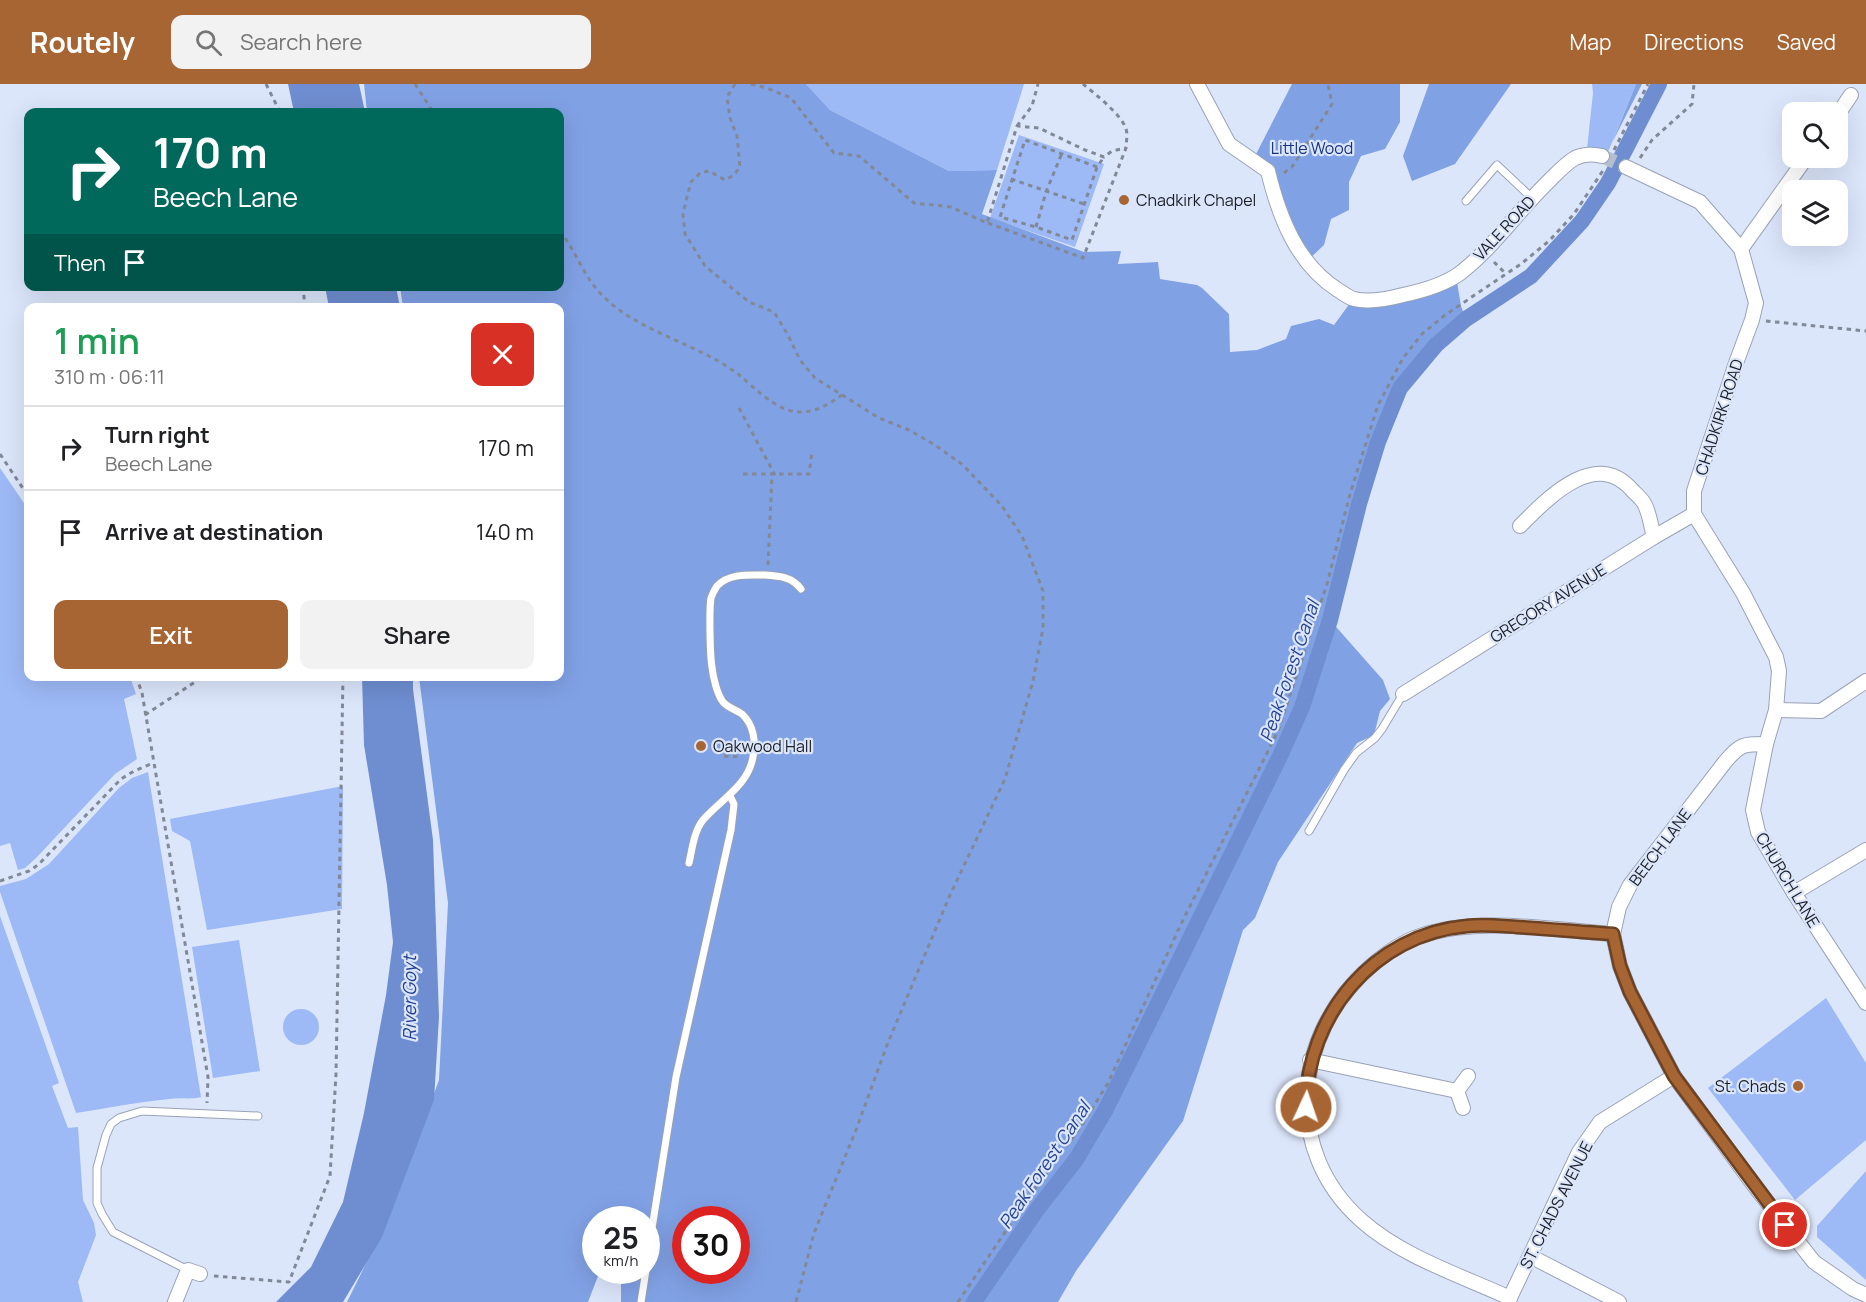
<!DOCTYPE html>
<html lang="en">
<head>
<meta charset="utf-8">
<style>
  :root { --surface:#fff; --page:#f2f2f2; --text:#202124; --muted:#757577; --line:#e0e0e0; --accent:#a86534 }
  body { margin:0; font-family:Manrope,sans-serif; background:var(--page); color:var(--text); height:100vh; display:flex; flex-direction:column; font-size:22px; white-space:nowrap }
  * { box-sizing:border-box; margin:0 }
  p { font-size:20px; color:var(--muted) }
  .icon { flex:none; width:33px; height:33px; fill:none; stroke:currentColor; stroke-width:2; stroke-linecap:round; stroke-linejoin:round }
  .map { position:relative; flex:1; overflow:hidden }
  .details { position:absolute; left:24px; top:219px; width:540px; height:378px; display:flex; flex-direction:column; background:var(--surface); border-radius:12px; box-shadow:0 6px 24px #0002 }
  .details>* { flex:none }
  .hud { position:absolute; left:24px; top:24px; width:540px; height:183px; border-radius:12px; box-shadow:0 6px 24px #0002; background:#00695c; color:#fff; overflow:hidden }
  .fabs { position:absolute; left:1782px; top:18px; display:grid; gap:12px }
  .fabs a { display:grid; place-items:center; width:66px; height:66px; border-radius:12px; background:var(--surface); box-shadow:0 6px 24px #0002; font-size:30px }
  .speed { position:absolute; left:582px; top:1122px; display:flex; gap:12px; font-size:30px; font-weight:700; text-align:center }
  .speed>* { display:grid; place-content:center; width:78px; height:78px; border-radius:50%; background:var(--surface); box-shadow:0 6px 24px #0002; line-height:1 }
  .speed small { font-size:15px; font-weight:400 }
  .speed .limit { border:9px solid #d22; background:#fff; color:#111 }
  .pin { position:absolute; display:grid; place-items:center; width:51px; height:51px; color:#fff; margin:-26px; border:3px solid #fff; border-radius:50%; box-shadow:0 2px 6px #0007 }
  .me { position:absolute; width:66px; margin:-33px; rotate:3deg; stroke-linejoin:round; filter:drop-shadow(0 0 4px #0008) }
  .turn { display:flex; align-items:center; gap:21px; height:126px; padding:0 30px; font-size:27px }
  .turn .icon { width:78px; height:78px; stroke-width:2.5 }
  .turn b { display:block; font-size:42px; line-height:51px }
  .then { display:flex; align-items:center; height:57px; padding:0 30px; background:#0003; gap:12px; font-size:22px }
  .round { display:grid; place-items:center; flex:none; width:63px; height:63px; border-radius:12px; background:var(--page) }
  .headline { display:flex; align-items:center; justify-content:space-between; height:102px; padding:0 30px }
  h1 { font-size:36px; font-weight:600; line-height:45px; color:#1e9e55 }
  .cta { display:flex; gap:12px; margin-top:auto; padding:12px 30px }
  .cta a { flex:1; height:69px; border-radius:12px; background:var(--accent); color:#fff; font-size:24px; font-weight:600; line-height:69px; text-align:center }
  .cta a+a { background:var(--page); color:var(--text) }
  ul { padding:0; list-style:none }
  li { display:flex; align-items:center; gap:18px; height:84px; padding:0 30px; border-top:2px solid var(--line) }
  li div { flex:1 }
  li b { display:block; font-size:22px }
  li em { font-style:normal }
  header { display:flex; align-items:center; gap:36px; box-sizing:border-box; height:84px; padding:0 30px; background:var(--accent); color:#fff }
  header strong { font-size:28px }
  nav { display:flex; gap:33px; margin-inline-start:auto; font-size:21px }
  .search { width:420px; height:54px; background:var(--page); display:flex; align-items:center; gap:15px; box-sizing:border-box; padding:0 21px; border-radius:12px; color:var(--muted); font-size:22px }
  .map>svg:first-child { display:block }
</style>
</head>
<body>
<header>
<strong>Routely</strong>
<div class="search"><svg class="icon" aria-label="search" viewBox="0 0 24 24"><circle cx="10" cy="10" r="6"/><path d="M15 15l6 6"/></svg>Search here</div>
<nav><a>Map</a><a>Directions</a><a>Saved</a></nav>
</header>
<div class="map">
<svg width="1866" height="1218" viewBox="0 0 1866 1218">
  <rect width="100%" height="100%" fill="#dce6fb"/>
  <g fill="#9db9f6">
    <path d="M 806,0 L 1024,0 L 997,86 L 949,87 L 830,26 Z"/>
    <path d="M 1592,0 L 1636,0 L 1608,68 L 1587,65 L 1593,9 Z"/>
    <path d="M 1019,51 L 1104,80 L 1075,163 L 990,134 Z"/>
    <path d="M 0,384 L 28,425 L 28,592 L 130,593 L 136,610 L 124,615 L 137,675 L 115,690 L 36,774 L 25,784 L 18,786 L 10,759 L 0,762 Z"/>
    <path d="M 148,688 L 201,1013 C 190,1016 181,1013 169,1015 C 138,1018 107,1024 76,1029 L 0,808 L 0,802 L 26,795 L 49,780 L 119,704 L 132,694 Z"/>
    <path d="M 343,702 L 342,825 L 207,846 L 190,757 L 172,747 L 170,735 Z"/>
    <path d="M 0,832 L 59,999 L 52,1002 L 68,1044 L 78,1043 L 83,1116 L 94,1139 L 96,1151 L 78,1198 L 83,1218 L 0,1218 Z"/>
    <path d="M 239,856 L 260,987 L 213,994 L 192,863 Z"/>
    <path d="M 1826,914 L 1866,979 L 1866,1056 L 1795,1116 L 1708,1004 Z"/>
    <circle cx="301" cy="943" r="18"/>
    <path d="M 1866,1087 L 1866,1196 L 1817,1153 L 1817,1142 Z"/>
  </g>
  <g fill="#81a1e5" fill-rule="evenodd">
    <path d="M 364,0 L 806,0 L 830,26 L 949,87 L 997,86 L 982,130 L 1084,168 L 1121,167 L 1118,180 L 1158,178 L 1160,195 L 1197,201 L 1202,204 L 1229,230 L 1230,268 L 1257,266 L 1286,255 L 1291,242 L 1319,235 L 1334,241 L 1353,215 L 1380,217 L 1456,192 L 1461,222 L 1466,235 L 1436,261 L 1400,304 L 1389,327 L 1359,420 L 1330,536 L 1383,596 L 1390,615 L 1380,627 L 1374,651 L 1357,659 L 1278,778 L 1255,834 L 1243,846 L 1183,1037 L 1076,1187 L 1058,1218 L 621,1218 L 621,1187 L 646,1186 L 646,1136 L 596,1136 L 596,1186 L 600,1187 L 588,1218 L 347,1218 L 386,1139 L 439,996 L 448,819 L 419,593 L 560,592 L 560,224 L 403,223 L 400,203 L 560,202 L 560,28 L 367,28 ZM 686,1136 L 736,1136 L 736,1186 L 686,1186 Z"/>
    <path d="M 1292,0 L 1400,0 L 1400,38 L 1385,65 L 1361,72 L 1349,98 L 1349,126 L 1331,135 L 1324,161 L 1306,178 L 1268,88 L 1253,76 Z"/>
    <path d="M 1429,0 L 1511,0 L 1455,80 L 1412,97 L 1403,72 Z"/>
    <path d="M 1636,0 L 1642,0 L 1612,59 Z"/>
  </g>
  <g fill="#6f8ed1">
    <path d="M 288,0 L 359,0 L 365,28 L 294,28 Z"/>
    <path d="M 325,203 L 396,203 L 400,223 L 329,223 Z"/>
    <path d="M 362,593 L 413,593 L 413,605 L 433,756 L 439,933 L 434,1016 L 382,1153 L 343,1218 L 276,1218 L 311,1183 L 343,1118 L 364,1029 L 386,911 L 393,858 L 387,801 L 364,661 Z"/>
  </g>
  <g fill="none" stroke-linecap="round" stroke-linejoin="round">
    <path stroke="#6f8ed1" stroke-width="16" d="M 974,1218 L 1036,1127 L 1077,1074 L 1106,1025 L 1280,672 L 1302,623 L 1330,536 L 1359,420 L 1378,358 L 1400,304 L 1436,261 L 1466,235 L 1531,192 L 1582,137 L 1608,99 L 1659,0"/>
    <path stroke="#b5bed0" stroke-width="14" stroke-dasharray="14 7" stroke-linecap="butt" d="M 1602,72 L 1626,83"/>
    <g stroke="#99a2b6" stroke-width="9">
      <g id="lane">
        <path d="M 1466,117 L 1497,81 L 1532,114"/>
        <path d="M 1309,747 L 1344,686 L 1356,669 L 1375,654 L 1382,645 L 1403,610"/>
        <path d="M 689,779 C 692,766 694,747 703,736 C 721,715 748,702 753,673 C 756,658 754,641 742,630 C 737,626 728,624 723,618 C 717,610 713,593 712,583 C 710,572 709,525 711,514 C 712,511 715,505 717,502 C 729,489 749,491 765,491 C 780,492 792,493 801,505"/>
        <path d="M 646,1182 L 676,993 L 731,746 L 734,720 L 730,712"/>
        <path d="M 188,1186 L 113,1148 L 102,1130 L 97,1119 L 97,1084 L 106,1051 L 111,1040 L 119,1034 L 142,1027 L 258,1032"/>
        <path d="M 641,1218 L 646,1186"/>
      </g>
    </g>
    <g stroke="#99a2b6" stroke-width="16">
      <g id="street">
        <path d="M 1197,0 L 1229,60 L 1268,87 C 1279,133 1297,180 1338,206 C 1343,209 1349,214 1354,215 C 1370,219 1388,215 1403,211 C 1422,207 1443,201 1459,190 C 1493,164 1517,128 1548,98 C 1556,90 1565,80 1575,74 C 1583,70 1594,70 1602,72"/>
        <path d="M 1838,30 L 1851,11"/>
        <path d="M 1626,83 L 1700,118 L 1741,165 L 1756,219 L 1752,236 L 1736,279 L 1694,407 L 1694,430 L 1743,509 L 1776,573 L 1779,587 L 1776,626 L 1766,660 L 1753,726 L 1758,748 L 1794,809 L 1866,919"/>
        <path d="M 1741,165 L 1806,74"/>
        <path d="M 1520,442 C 1548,414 1596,363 1633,407 C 1637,411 1643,416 1645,421 C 1650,431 1651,443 1654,453"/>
        <path d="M 1403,610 L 1654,453 L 1694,430"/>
        <path d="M 1776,626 L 1821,627 L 1866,597"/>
        <path d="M 1766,660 C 1743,660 1740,660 1725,678 L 1630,801 L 1619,823 L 1613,850 L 1620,882 L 1630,908 L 1674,992 L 1756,1104 L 1814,1178 L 1853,1205 L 1866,1211"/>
        <path d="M 1794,809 L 1866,766"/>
        <path d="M 1310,976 L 1457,1007"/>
        <path d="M 1463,1024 L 1457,1007 L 1468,992"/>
        <path d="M 1530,1172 L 1619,1218"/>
        <path d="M 1510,1214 C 1462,1192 1401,1172 1362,1137 C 1282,1067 1293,950 1370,883 C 1385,870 1402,858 1420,852 C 1478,832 1553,846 1613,850"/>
        <path d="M 175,1218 L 188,1186 L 200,1190"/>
        <path d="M 1508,1218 L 1579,1068 L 1600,1038 L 1674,992"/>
      </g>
    </g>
    <g stroke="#818896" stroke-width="3" stroke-dasharray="4.5 4.5" stroke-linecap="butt">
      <path d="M 266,0 L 280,28"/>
      <path d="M 415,0 L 433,28"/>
      <path d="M 735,0 L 727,13 L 730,34 L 737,52 L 740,83 L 734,91 L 725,96 L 709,87 L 700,89 L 691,98 L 687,113 L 683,130 L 685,150 L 705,182 L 749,218 L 774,228 L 788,251 L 800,276 L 815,294 L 879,334 L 909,346 L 935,361 L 963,381 L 1002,422 L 1022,452 L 1043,507 L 1043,544 L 1033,597 L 1005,695 L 950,811 L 887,961 L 856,1046 L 814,1149 L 796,1218"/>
      <path d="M 751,0 L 767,4 L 791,14 L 834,69 L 859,72 L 914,119 L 951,123 L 987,139 L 1017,42 L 1039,44 L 1085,66 L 1104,73 L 1112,67 L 1126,64"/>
      <path d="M 1017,42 L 1032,22 L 1038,0"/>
      <path d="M 1614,66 L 1648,0"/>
      <path d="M 1640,74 L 1652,56 L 1692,20 L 1694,0"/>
      <path d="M 1097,83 L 1025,56 L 1000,133 L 1036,143 L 1072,156 L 1097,83 L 1104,73"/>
      <path d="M 1284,89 L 1292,83 L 1332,20 L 1328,0"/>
      <path d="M 1011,95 L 1084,120"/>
      <path d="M 988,139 L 1083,174 L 1126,64 C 1126,59 1128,51 1126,45 C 1122,31 1095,10 1083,0"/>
      <path d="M 1036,143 L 1046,108 L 1062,69"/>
      <path d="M 560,147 C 576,167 584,194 603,212 C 638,248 697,259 738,290 C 755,304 777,328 800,328 C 817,328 829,320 842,311"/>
      <path d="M 1494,178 L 1506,190"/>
      <path d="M 303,202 L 305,224"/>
      <path d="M 1766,237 L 1866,247"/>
      <path d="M 739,324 L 775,391"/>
      <path d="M 0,370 L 28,412"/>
      <path d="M 743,390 L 809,390 L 812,368"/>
      <path d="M 768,481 L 772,391"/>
      <path d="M 136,592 L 142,609 L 208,993 L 207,1019"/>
      <path d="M 145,631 L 204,592"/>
      <path d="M 724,672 L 742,673"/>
      <path d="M 0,797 L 29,787 L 38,781 L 121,695 L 134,687 L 153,679"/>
      <path d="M 214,1192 L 289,1198 L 330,1092 L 336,990 L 343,592"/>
      <path d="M 958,1218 L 1030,1111 L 1082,1041 L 1108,999 L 1181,840 L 1278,647 L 1327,500 L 1350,410 L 1378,321 L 1403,274 L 1422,250 L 1445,231 L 1521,180 L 1549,157 L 1574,130 L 1604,85"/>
    </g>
    <use href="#lane" stroke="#fff" stroke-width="7"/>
    <use href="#street" stroke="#fff" stroke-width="14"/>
  </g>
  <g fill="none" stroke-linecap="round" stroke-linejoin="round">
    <g stroke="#6d4222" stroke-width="15">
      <path id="route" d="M 1306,1023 C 1306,932 1374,850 1467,842 C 1483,840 1501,842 1517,843 C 1549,845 1581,848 1613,850 L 1620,882 L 1630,908 L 1674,992 L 1785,1141"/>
    </g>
    <use href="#route" stroke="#a86534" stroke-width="10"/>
  </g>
  <g fill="#a86534" stroke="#dce6fb" stroke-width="2">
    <circle cx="1124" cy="116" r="6"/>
    <circle cx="701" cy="662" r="6"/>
    <circle cx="1798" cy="1002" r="6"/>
  </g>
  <g text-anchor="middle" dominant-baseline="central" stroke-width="4.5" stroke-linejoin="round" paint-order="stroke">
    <g font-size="16" fill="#163281" stroke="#dce6fb">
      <text x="1312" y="64">Little Wood</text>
    </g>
    <g font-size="16" fill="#1b1e25" stroke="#dce6fb" text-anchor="start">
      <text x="1136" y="116">Chadkirk Chapel</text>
      <text x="713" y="662">Oakwood Hall</text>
      <text x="1786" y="1002" text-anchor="end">St. Chads</text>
    </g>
    <g font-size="16" fill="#1b1e25" stroke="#dce6fb">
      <text transform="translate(1504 144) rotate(-47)">VALE ROAD</text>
      <text transform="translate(1719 333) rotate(-72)">CHADKIRK ROAD</text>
      <text transform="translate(1548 519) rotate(-32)">GREGORY AVENUE</text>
      <text transform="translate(1660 763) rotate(-53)">BEECH LANE</text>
      <text transform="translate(1788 796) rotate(59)">CHURCH LANE</text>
      <text transform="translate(1556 1121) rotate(-63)">ST. CHADS AVENUE</text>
    </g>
    <g font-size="18" font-style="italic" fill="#244393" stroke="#dce6fb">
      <text transform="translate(1289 587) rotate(-71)">Peak Forest Canal</text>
      <text transform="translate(409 914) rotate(-90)">River Goyt</text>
      <text transform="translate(1044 1081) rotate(-56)">Peak Forest Canal</text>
    </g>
  </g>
</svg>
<div class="fabs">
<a><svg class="icon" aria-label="search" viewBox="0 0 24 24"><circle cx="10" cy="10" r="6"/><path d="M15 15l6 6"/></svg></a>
<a><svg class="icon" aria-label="layers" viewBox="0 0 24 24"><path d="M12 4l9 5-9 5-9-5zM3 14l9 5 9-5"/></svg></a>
</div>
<div class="speed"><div>25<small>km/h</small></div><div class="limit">30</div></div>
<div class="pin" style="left:1785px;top:1141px;background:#d93025"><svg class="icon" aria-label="arrive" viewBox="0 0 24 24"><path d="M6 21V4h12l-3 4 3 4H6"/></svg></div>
<svg class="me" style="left:1306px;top:1023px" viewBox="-20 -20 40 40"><circle r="17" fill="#a86534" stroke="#fff" stroke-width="3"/><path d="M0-11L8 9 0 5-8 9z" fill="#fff"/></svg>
<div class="hud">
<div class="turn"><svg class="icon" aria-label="right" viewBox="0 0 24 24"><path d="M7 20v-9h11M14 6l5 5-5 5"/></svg><div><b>170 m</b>Beech Lane</div></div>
<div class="then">Then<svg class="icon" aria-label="arrive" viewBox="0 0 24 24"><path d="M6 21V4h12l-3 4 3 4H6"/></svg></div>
</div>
<section class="details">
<div class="headline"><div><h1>1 min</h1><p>310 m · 06:11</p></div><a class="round" style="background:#d93025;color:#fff"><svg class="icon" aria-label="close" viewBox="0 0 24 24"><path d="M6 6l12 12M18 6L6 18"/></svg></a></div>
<ul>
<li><svg class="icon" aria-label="right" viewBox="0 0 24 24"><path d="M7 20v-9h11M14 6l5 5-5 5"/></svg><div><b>Turn right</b><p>Beech Lane</p></div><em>170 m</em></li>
<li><svg class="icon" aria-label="arrive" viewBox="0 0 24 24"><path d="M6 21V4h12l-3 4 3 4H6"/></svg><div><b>Arrive at destination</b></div><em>140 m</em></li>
</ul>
<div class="cta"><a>Exit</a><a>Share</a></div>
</section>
</div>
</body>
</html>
